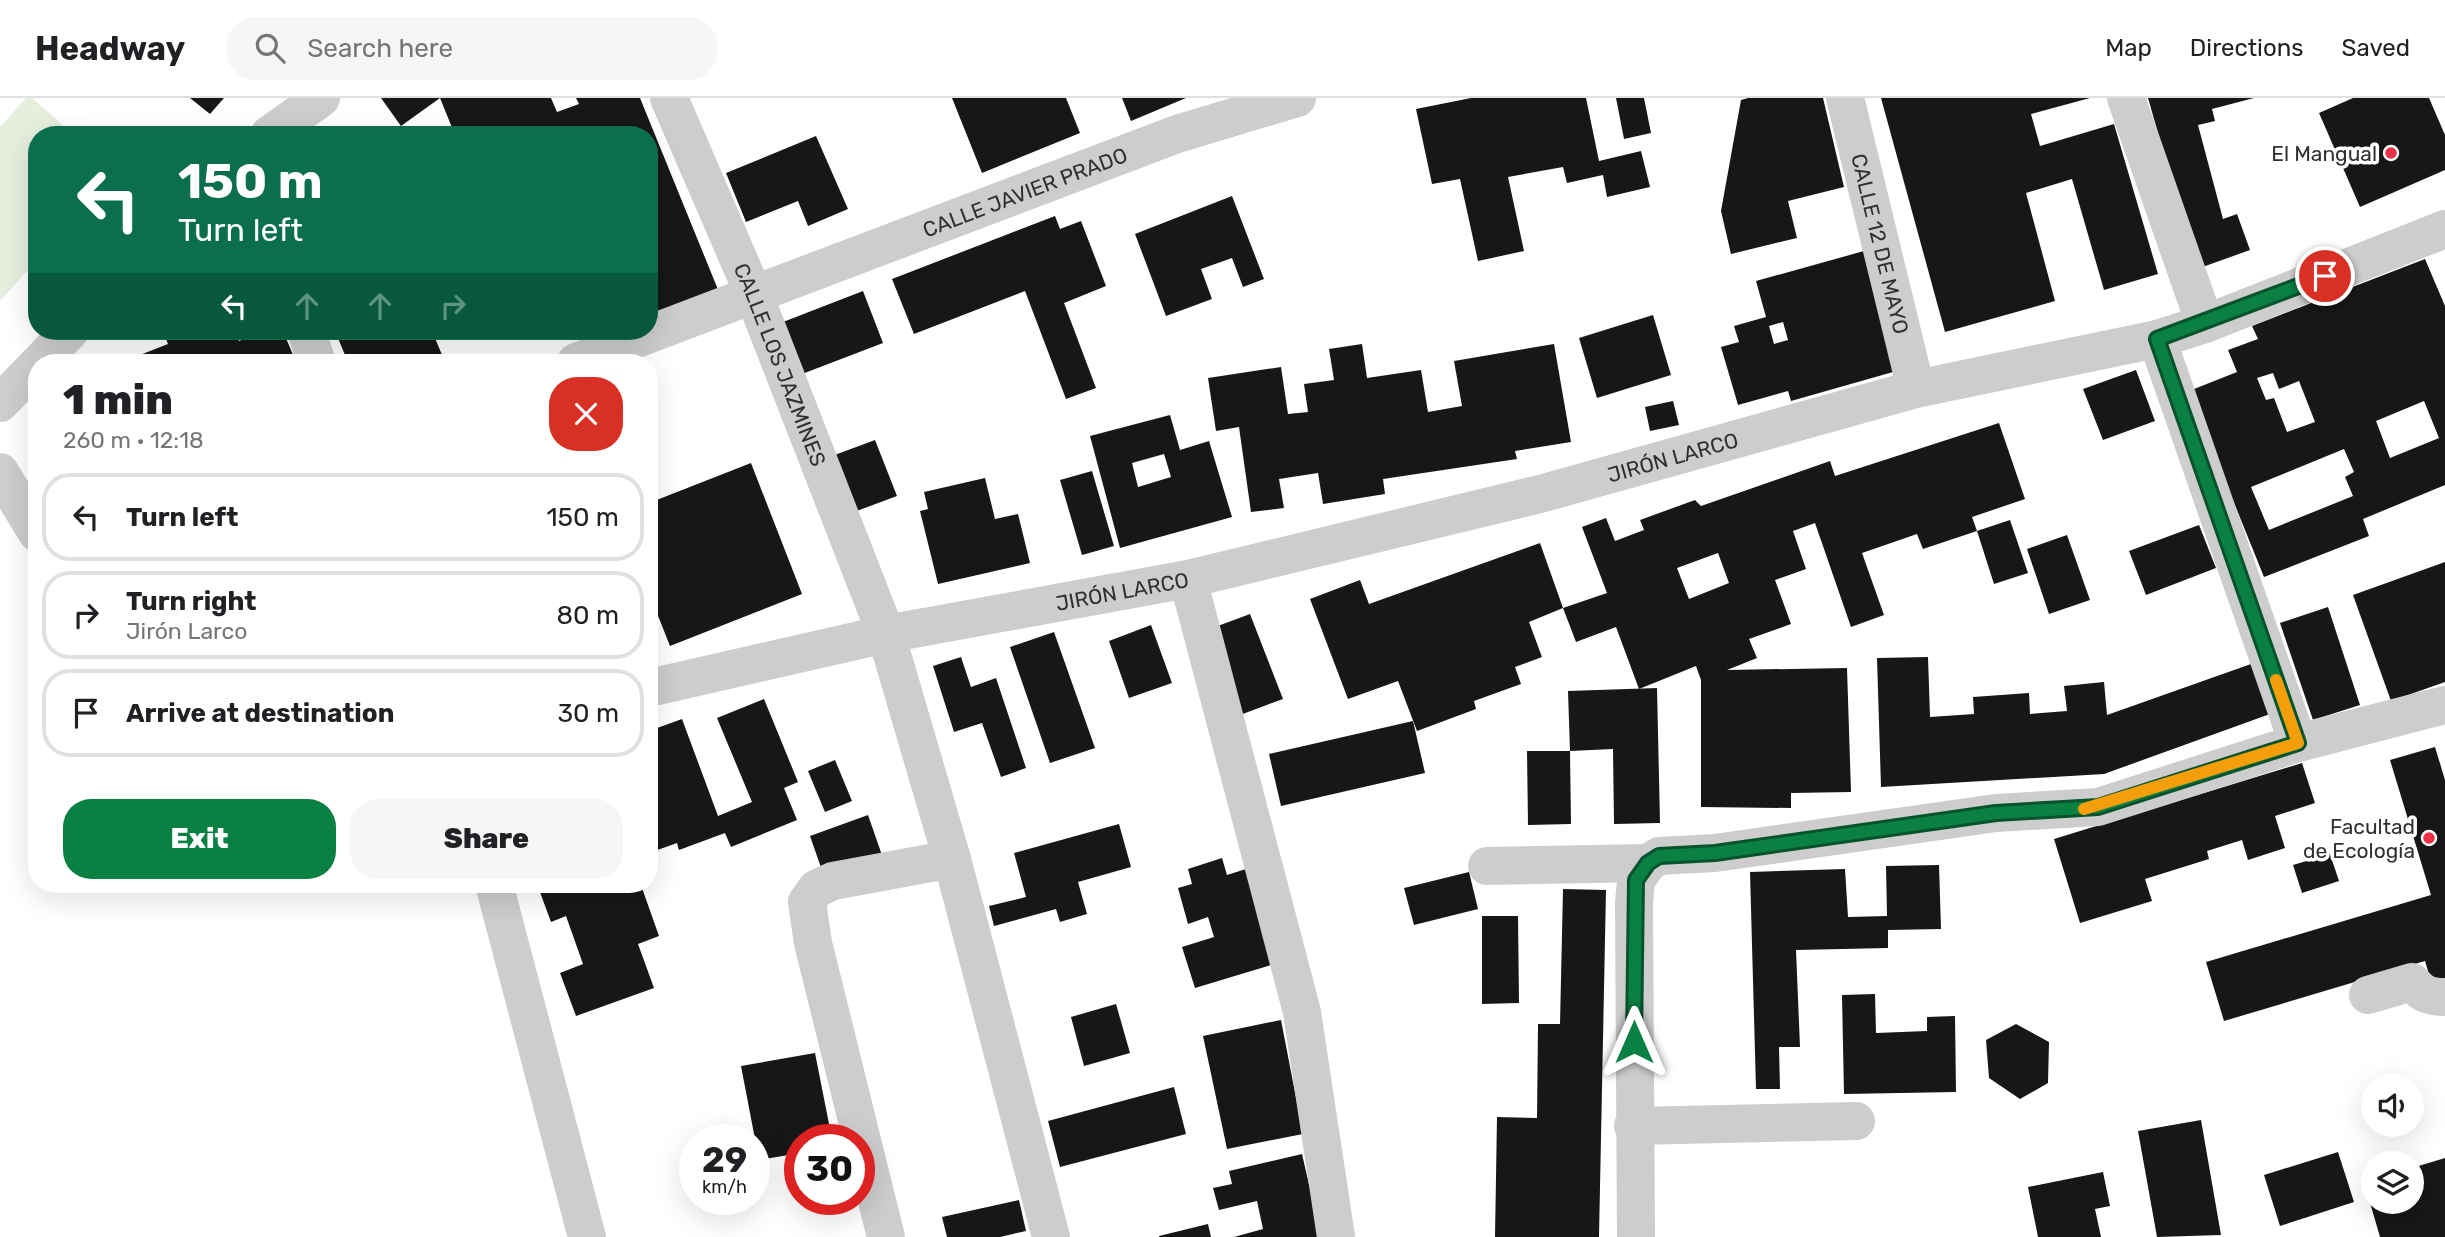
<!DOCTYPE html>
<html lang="en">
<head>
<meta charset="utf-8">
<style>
  :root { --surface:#fff; --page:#f6f6f6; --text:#202124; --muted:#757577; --line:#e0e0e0; --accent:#0b8043 }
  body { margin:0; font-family:Rubik,sans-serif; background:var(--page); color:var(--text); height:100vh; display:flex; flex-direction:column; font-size:26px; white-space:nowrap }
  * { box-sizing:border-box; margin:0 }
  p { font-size:23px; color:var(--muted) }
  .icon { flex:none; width:38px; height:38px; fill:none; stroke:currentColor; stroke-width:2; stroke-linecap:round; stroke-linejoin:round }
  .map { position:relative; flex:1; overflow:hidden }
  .drawer { position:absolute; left:28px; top:256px; width:630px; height:539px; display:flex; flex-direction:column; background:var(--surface); border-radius:28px; box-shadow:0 7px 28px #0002 }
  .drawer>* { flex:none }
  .guide { position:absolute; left:28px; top:28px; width:630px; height:214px; border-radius:28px; box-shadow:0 7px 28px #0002; background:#0b6e4f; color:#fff; overflow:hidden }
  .controls { position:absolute; left:2361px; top:976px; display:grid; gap:14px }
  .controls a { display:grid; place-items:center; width:63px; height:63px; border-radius:50%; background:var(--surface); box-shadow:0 7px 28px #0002; font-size:35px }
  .speed { position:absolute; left:679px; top:1026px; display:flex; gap:14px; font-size:35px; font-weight:700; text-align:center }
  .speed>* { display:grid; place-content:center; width:91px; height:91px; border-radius:50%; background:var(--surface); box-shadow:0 7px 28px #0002; line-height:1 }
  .speed small { font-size:18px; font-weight:400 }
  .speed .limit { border:10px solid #d22; background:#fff; color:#111 }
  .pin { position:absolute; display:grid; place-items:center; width:60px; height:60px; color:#fff; margin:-30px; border:4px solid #fff; border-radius:50%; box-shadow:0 2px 7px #0007 }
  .me { position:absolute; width:77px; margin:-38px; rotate:0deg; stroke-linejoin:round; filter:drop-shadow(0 0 5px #0008) }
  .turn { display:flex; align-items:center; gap:24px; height:147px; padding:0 35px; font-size:32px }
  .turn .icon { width:91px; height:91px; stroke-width:2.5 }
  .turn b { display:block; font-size:49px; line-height:60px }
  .lanes { display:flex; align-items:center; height:66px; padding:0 35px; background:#0003; justify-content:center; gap:35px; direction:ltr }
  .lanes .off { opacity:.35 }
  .round { display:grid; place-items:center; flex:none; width:74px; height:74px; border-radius:28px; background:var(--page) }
  .summary { display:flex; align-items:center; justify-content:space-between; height:119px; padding:0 35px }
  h1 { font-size:42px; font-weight:800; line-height:52px }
  .primary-button { display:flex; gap:14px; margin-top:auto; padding:14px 35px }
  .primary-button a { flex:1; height:80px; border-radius:28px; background:var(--accent); color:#fff; font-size:28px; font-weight:800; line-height:80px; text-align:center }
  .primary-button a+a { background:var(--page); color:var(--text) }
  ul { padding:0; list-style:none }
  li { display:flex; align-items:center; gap:21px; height:88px; margin:0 14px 10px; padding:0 21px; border:4px solid var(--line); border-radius:28px }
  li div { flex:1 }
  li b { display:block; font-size:26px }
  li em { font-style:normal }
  header { display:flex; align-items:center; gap:42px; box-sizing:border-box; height:98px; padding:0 35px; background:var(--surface); border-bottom:2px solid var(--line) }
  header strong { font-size:33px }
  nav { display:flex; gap:38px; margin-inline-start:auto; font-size:24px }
  .search { width:490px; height:63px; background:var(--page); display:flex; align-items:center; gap:18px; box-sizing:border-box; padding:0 24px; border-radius:28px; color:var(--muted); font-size:26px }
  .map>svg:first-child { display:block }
</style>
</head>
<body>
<header>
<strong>Headway</strong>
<div class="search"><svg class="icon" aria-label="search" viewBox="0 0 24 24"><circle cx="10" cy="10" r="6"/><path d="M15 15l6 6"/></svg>Search here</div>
<nav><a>Map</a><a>Directions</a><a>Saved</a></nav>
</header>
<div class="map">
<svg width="2445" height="1139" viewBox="0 0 2445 1139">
  <rect width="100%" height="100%" fill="#fff"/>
  <path fill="#e7eede" d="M 26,0 L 32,0 L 74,37 L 37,37 L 37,162 L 0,203 L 0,29 Z"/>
  <g fill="#171717" fill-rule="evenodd">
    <path d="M 190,0 L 224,0 L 210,16 Z"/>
    <path d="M 381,0 L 551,0 L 557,14 L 579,6 L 576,0 L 640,0 L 719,194 L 649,222 L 649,37 L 455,37 L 440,0 L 401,28 Z"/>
    <path d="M 952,0 L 1066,0 L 1080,35 L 982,75 Z"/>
    <path d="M 1122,0 L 1186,0 L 1131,23 Z"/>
    <path d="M 1471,0 L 1586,0 L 1599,63 L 1641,53 L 1650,89 L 1607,99 L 1603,77 L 1567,85 L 1563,69 L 1508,79 L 1524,153 L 1478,163 L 1460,81 L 1432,86 L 1416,11 Z"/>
    <path d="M 1616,0 L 1644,0 L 1651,35 L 1624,41 Z"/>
    <path d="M 1748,0 L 1823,0 L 1844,89 L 1788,103 L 1797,140 L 1731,156 L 1721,113 L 1741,2 Z"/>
    <path d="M 1881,0 L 2090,0 L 2031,16 L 2040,48 L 2114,26 L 2158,176 L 2104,192 L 2072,81 L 2026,95 L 2055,203 L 1945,234 Z"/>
    <path d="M 2148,0 L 2254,0 L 2212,11 L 2215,23 L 2198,27 L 2223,121 L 2237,116 L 2250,152 L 2197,171 Z"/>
    <path d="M 2353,0 L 2429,0 L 2445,37 L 2445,72 L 2360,109 L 2319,15 Z"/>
    <path d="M 351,29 L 354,37 L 332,37 Z"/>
    <path d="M 816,38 L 848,111 L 808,128 L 798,103 L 746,124 L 726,75 Z"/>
    <path d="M 1232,98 L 1264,181 L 1243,189 L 1232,160 L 1201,171 L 1212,201 L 1166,218 L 1135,136 Z"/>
    <path d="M 1055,118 L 1060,131 L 1081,123 L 1106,188 L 1064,205 L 1096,290 L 1066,301 L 1025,193 L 914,236 L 892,181 Z"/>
    <path d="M 1864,153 L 1900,272 L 1791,303 L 1788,293 L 1738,307 L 1721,249 L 1739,244 L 1734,228 L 1766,219 L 1756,183 ZM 1783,224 L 1788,242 L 1774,246 L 1769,228 Z"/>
    <path d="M 2425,161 L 2445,208 L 2445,387 L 2363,421 L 2369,438 L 2264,479 L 2203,328 L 2194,291 L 2237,274 L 2228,252 L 2258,241 L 2252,228 ZM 2273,275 L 2279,291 L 2299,283 L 2315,324 L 2287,334 L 2274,300 L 2266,302 L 2257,280 ZM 2424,303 L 2439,340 L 2390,360 L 2376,323 ZM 2344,351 L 2354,374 L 2345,379 L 2353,398 L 2269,432 L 2251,389 Z"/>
    <path d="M 863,193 L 883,245 L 802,276 L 783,224 Z"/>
    <path d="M 1653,217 L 1671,277 L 1597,300 L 1579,240 Z"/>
    <path d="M 163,233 L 180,233 L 183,240 L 200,233 L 235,233 L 239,243 L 265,233 L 283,233 L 296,264 L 122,264 L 168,246 Z"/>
    <path d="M 335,233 L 432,233 L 445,264 L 348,264 Z"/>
    <path d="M 1362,246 L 1367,280 L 1421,272 L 1428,314 L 1462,308 L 1454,263 L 1554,246 L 1571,344 L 1515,353 L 1517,361 L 1383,381 L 1385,396 L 1323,406 L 1318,375 L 1279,381 L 1284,410 L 1251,414 L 1239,329 L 1216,333 L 1208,280 L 1281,269 L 1288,316 L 1308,314 L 1304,286 L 1334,282 L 1329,251 Z"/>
    <path d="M 2136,272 L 2155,323 L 2103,342 L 2083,291 Z"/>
    <path d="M 1673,303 L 1679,327 L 1650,333 L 1645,309 Z"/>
    <path d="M 1170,317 L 1180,352 L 1209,343 L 1232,419 L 1120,450 L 1090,338 ZM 1164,356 L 1171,379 L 1138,389 L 1132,365 Z"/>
    <path d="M 1999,325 L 2025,401 L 1972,419 L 1977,433 L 1923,451 L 1917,436 L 1862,455 L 1884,517 L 1851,529 L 1815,425 L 1793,433 L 1806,471 L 1775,482 L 1791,526 L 1749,541 L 1757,560 L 1727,572 L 1847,570 L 1851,694 L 1791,695 L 1791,710 L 1701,709 L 1701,582 L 1696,568 L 1639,591 L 1616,529 L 1576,544 L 1563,510 L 1529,524 L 1542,559 L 1515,569 L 1521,586 L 1474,603 L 1476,611 L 1417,633 L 1398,583 L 1348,601 L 1310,501 L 1360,482 L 1369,506 L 1540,445 L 1563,510 L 1607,495 L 1582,429 L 1606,420 L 1615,443 L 1644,432 L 1640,422 L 1695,402 L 1701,408 L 1830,363 L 1835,378 ZM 1718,455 L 1729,485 L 1689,501 L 1677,470 Z"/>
    <path d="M 875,342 L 897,398 L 854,414 L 832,358 Z"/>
    <path d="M 751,365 L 802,496 L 670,548 L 649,495 L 649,405 Z"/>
    <path d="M 1092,373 L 1114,448 L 1082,457 L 1060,382 Z"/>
    <path d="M 985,380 L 995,421 L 1018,416 L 1030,465 L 938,486 L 920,413 L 928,411 L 924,394 Z"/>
    <path d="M 2010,422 L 2028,475 L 1994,486 L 1977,433 Z"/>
    <path d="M 2199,427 L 2216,470 L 2146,497 L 2129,453 Z"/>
    <path d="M 2067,437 L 2090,502 L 2049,516 L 2027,451 Z"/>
    <path d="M 2445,464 L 2445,584 L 2391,603 L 2353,497 Z"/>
    <path d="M 2328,509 L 2360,607 L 2313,622 L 2280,525 Z"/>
    <path d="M 1250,516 L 1283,601 L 1240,617 L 1207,532 Z"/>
    <path d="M 1151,527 L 1172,585 L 1129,600 L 1109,543 Z"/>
    <path d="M 1054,534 L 1095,650 L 1050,665 L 1010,549 Z"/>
    <path d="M 649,542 L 657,559 L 649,562 Z"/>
    <path d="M 961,559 L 971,589 L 996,580 L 1026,670 L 1001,679 L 982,625 L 954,634 L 933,568 Z"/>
    <path d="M 1928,559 L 1930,619 L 1974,616 L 1973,599 L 2029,595 L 2030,616 L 2067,613 L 2064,588 L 2104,584 L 2107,617 L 2251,566 L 2270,616 L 2104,676 L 1881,689 L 1877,560 Z"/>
    <path d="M 1657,590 L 1660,725 L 1614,726 L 1613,651 L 1570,653 L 1568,593 Z"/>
    <path d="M 764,601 L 798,684 L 784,690 L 797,722 L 731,749 L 725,735 L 679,752 L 677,745 L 649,755 L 649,633 L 682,621 L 718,718 L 752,704 L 717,620 Z"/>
    <path d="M 1413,623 L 1425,675 L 1281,708 L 1269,656 Z"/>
    <path d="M 2435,649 L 2445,682 L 2445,883 L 2432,887 L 2425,863 L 2224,923 L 2206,864 L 2431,797 L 2390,662 Z"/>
    <path d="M 1527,653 L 1570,653 L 1571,726 L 1528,727 Z"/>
    <path d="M 835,662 L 852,703 L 825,714 L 808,673 Z"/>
    <path d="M 2302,665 L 2315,705 L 2275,718 L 2285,750 L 2248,762 L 2242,742 L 2207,753 L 2209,761 L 2145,781 L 2152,803 L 2080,825 L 2054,741 Z"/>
    <path d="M 868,717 L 883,760 L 825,781 L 810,738 Z"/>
    <path d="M 1119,726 L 1131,769 L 1078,784 L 1087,816 L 1060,824 L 1056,811 L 994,828 L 989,808 L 1026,799 L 1014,755 Z"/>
    <path d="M 2330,756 L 2339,783 L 2302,795 L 2293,767 Z"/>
    <path d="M 1222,760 L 1227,777 L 1249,770 L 1278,865 L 1195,890 L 1182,849 L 1214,839 L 1208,819 L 1188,826 L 1178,790 L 1192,786 L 1188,771 Z"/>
    <path d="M 1939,767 L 1941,831 L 1888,832 L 1888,850 L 1796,852 L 1800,949 L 1779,949 L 1780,991 L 1756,991 L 1750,774 L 1845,771 L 1848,819 L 1887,818 L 1886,768 Z"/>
    <path d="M 1469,774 L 1478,811 L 1414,827 L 1404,790 Z"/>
    <path d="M 537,786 L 631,786 L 633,793 L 642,790 L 659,838 L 638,846 L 654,890 L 576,918 L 560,875 L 583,866 L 566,818 L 551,824 Z"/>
    <path d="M 1563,791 L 1606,792 L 1599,1139 L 1495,1139 L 1497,1019 L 1537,1020 L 1538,926 L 1560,926 Z"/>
    <path d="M 1482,818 L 1518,818 L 1519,905 L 1482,906 Z"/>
    <path d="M 1875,896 L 1876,935 L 1927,933 L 1927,919 L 1955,918 L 1956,994 L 1844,996 L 1842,897 Z"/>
    <path d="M 1116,906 L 1130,955 L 1084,968 L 1071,919 Z"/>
    <path d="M 1281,922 L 1303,1036 L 1227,1051 L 1203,938 Z"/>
    <path d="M 2016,926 L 2049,944 L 2048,985 L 2020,1001 L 1989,980 L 1986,942 Z"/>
    <path d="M 815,955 L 832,1041 L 800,1041 L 800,1055 L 759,1062 L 741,968 Z"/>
    <path d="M 1174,989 L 1186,1036 L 1060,1069 L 1048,1023 Z"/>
    <path d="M 2201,1022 L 2221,1137 L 2157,1139 L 2138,1033 Z"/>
    <path d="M 2338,1054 L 2354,1104 L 2280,1128 L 2264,1077 Z"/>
    <path d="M 1302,1056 L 1321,1139 L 1234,1139 L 1263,1131 L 1257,1103 L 1219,1112 L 1213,1090 L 1232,1086 L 1229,1073 Z"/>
    <path d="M 2445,1060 L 2445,1139 L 2380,1139 L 2364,1084 L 2373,1081 L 2373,1104 L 2412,1104 L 2412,1070 Z"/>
    <path d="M 2103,1074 L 2110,1108 L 2095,1111 L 2101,1139 L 2038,1139 L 2028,1089 Z"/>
    <path d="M 1019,1102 L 1026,1133 L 1000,1139 L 947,1139 L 942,1119 Z"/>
    <path d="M 1208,1126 L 1211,1139 L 1159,1139 L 1159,1138 Z"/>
  </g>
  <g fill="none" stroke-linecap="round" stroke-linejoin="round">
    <g stroke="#cdcdcd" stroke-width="38">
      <path id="s1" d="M 669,0 L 754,197 L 886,536 L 952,761 L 1051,1139"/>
      <path id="s2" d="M 1845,0 L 1916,291"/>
      <path d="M 2126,0 L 2205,226"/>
      <path d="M 269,37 L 321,0"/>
      <path d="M 306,233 L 317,264"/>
      <path d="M 2157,241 L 2298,645"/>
      <path d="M 40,264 L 70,233"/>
      <path id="s3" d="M 576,264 L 1177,36 L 1297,0"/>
      <path d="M 0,305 L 37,267"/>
      <path d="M 0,374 L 37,435"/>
      <path d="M 1188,481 L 1302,914 L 1336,1139"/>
      <path id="s4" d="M 649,590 L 886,536 L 1188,481 L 1540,396 L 1916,291 L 2157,241 L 2205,226 L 2445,131"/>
      <path d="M 1487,768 L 1648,765"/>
      <path d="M 494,786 L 587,1139"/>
      <path d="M 2368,897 L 2412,884 C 2422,896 2429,899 2445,899"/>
      <path d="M 1633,1028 L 1856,1023"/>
      <path d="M 886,1139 L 813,845 L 807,804 L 816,791 L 833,783 L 952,761"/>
      <path d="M 1636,1139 L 1634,805 L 1636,782 L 1648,765 L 1659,758 L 1715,755 L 1996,715 L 2098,709 L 2298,645 L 2445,607"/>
    </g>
  </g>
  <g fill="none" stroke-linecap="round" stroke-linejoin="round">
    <g stroke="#07532c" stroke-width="18">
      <path id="route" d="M 1634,944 L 1636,782 L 1648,765 L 1659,758 L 1715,755 L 1996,715 L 2098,709 L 2298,645 L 2157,241 L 2325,178"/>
    </g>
    <use href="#route" stroke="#0b8043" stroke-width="12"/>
    <path stroke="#f59e0b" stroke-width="12" d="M 2084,711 L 2298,645 L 2276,582"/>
  </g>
  <g fill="#eb2f47" stroke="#fff" stroke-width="2.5">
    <circle cx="2391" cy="55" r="7"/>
    <circle cx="2429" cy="740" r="7"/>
  </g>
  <g text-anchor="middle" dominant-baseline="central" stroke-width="7" stroke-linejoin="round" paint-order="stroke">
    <g font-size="21" fill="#303030" stroke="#fff" text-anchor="end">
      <text x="2377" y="55">El Mangual</text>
      <text x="2415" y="728">Facultad<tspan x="2415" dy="24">de Ecología</tspan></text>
    </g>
    <g font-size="21" fill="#303030" stroke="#fff">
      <text stroke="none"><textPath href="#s3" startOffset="480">CALLE JAVIER PRADO</textPath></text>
      <text stroke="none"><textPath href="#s2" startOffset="150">CALLE 12 DE MAYO</textPath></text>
      <text stroke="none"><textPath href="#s1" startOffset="289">CALLE LOS JAZMINES</textPath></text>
      <text stroke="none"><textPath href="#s4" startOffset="1050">JIRÓN LARCO</textPath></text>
      <text stroke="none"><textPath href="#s4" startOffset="483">JIRÓN LARCO</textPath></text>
    </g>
  </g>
</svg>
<div class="controls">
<a><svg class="icon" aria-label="sound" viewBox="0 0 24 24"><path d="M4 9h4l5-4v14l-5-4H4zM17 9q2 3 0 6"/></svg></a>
<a><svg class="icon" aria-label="layers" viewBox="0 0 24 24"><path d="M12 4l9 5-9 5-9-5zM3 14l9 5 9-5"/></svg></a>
</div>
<div class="speed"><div>29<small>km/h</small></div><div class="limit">30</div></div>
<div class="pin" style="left:2325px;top:178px;background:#d93025"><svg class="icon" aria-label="arrive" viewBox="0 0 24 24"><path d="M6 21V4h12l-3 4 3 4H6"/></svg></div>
<svg class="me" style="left:1634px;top:944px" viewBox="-20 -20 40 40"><path d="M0-17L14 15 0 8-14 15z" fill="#0b8043" stroke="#fff" stroke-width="4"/></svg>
<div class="guide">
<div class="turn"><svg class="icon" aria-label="left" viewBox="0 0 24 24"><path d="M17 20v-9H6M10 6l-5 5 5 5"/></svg><div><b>150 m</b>Turn left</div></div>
<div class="lanes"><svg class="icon" aria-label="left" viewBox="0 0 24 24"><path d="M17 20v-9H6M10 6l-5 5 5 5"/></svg><svg class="icon off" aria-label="ahead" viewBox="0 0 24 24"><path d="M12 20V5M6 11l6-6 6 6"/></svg><svg class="icon off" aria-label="ahead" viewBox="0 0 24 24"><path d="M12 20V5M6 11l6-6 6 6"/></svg><svg class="icon off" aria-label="right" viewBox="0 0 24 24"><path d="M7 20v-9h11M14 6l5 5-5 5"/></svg></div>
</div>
<section class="drawer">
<div class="summary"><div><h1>1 min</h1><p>260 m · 12:18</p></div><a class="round" style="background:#d93025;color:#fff"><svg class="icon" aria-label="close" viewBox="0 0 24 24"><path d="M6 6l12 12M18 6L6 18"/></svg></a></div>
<ul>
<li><svg class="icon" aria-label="left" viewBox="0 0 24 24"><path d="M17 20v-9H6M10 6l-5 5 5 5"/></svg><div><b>Turn left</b></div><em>150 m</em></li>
<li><svg class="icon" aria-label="right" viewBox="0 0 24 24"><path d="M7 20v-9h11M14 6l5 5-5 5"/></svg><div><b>Turn right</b><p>Jirón Larco</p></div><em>80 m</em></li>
<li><svg class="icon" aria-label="arrive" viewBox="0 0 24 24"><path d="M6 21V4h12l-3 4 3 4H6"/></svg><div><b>Arrive at destination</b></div><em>30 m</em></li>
</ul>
<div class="primary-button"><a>Exit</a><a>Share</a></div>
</section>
</div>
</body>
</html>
